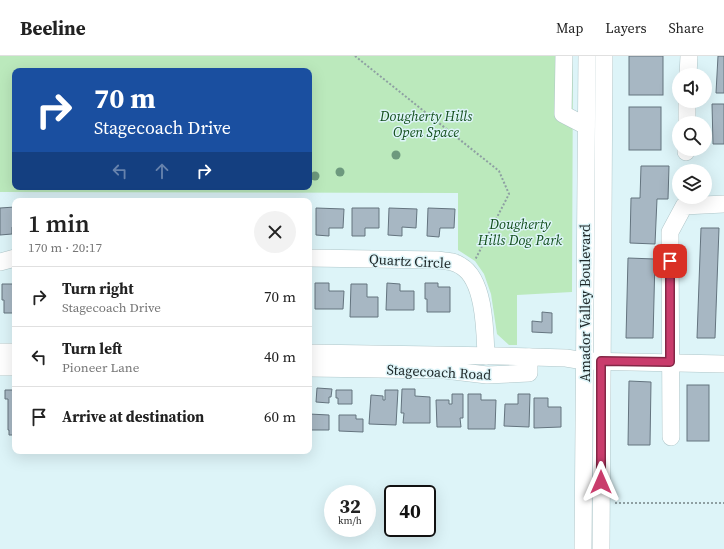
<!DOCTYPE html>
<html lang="en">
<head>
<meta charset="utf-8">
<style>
  :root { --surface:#fff; --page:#f2f2f2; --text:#222; --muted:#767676; --line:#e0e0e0 }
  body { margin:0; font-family:"Source Serif 4",serif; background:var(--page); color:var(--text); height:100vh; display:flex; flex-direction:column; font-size:15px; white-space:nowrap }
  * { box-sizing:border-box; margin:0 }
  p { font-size:13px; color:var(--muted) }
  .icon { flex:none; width:22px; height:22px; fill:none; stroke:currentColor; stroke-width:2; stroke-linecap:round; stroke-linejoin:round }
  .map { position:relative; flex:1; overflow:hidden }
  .panel { position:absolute; left:12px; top:142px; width:300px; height:256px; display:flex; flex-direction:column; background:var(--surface); border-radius:8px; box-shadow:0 4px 16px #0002 }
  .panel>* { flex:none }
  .hud { position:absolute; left:12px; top:12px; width:300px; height:122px; border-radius:8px; box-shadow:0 4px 16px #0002; background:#1a4fa0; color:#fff; overflow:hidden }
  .tools { position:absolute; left:672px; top:12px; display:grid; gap:8px }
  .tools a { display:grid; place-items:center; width:40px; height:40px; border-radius:50%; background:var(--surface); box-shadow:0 4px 16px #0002; font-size:20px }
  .speed { position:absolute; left:324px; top:429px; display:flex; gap:8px; font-size:20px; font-weight:700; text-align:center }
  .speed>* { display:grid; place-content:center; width:52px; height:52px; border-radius:50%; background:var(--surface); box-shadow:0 4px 16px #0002; line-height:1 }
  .speed small { font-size:10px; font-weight:400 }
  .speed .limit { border:2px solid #111; border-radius:6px; background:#fff; color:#111 }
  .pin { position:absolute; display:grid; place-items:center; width:34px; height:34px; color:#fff; margin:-17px; border-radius:8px; box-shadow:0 2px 6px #0006 }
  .me { position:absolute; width:44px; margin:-22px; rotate:0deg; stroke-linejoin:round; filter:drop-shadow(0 0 3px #0008) }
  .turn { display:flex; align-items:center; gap:14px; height:84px; padding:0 16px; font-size:18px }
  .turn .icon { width:52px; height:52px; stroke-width:2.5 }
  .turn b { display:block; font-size:28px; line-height:34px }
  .lanes { display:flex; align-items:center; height:38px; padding:0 16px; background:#0003; justify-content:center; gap:20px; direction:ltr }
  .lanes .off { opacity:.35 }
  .round { display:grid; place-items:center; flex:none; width:42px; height:42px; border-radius:21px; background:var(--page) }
  .summary { display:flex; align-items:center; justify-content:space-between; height:68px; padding:0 16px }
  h1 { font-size:24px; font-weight:600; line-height:30px }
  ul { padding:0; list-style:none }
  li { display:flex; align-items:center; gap:12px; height:60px; padding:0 16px; border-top:1px solid var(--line) }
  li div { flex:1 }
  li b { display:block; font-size:15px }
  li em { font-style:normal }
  header { display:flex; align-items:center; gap:24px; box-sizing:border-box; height:56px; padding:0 20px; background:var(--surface); border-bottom:1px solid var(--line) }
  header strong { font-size:19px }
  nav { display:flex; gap:22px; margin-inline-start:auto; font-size:14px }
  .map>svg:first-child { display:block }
</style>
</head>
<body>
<header>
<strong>Beeline</strong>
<nav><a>Map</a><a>Layers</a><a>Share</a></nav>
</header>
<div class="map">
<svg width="724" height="493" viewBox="0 0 724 493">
  <rect width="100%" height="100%" fill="#ddf4f8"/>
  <path fill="#bbe9bc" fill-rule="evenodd" d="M 0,0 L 573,0 L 572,236 L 517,239 L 517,289 L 509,289 L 497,278 L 491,238 L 484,218 L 475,205 L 458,194 L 458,137 L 0,136 ZM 15,15 L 309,15 L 309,131 L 15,131 Z"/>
  <g fill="#a7b7c3" stroke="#64747f">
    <rect x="629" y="0" width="34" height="39"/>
    <path d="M 718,0 L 724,0 L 724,37 L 716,37 Z"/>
    <path d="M 712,48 L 724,48 L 724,88 L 713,88 Z"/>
    <rect x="629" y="51" width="32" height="43"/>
    <path d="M 641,110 L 669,110 L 668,143 L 657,143 L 655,188 L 630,187 L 631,142 L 640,142 Z"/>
    <path d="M 15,151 L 15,171 L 12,171 L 12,178 L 0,179 L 0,152 Z"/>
    <path d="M 316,152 L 344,153 L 343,172 L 329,172 L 329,180 L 316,179 Z"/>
    <path d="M 352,152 L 379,152 L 379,172 L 365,172 L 365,180 L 352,180 Z"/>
    <path d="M 389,152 L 417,153 L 416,172 L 402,171 L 402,180 L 388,179 Z"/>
    <path d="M 428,152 L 455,153 L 454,172 L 440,172 L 439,181 L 427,180 Z"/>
    <path d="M 701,172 L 719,172 L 715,282 L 697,282 Z"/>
    <path d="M 628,202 L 655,203 L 653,282 L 626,282 Z"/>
    <path d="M 315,227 L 329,227 L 329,235 L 344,235 L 343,253 L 315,253 Z"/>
    <path d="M 387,227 L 400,228 L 400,235 L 414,235 L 414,254 L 386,254 Z"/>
    <path d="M 425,227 L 438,227 L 438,231 L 450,231 L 450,256 L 427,256 L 427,243 L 425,243 Z"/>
    <path d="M 2,228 L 14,228 L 15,257 L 4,257 L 4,244 L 2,244 Z"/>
    <path d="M 351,228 L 367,228 L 367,241 L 378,241 L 378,261 L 350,261 Z"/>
    <path d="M 542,256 L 552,257 L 552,277 L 532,276 L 532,265 L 542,266 Z"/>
    <path d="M 629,325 L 651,326 L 650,389 L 628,389 Z"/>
    <rect x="687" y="329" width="22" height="56"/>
    <path d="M 317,332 L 332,333 L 331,341 L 329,341 L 329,347 L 316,346 Z"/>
    <path d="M 402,333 L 415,333 L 415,340 L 430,341 L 430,367 L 403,367 L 404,357 L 401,357 Z"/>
    <path d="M 5,334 L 15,334 L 15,379 L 9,379 L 9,374 L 8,374 L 8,343 L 5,343 Z"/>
    <path d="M 336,334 L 352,334 L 352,348 L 338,348 L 338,342 L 336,342 Z"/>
    <path d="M 385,334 L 398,334 L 396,369 L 369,368 L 371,339 L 383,340 L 383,344 L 385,344 Z"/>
    <path d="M 452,338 L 463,338 L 463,362 L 460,362 L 461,371 L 437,371 L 436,344 L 449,344 L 449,348 L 452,348 Z"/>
    <path d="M 468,338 L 481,338 L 481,344 L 496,344 L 495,373 L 468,373 Z"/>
    <path d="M 518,338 L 530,338 L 529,371 L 504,370 L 505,348 L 518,348 Z"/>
    <path d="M 534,342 L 548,342 L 548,351 L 561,351 L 561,371 L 534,372 Z"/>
    <path d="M 309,358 L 329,359 L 329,374 L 309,374 Z"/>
    <path d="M 339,359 L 356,359 L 356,363 L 363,363 L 363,376 L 339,375 Z"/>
  </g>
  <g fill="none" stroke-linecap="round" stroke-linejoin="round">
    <g stroke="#afc6c9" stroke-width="18">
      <g id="minor">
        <path d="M 564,0 L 563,58 L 586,70"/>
        <path d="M 688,19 L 689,0"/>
        <path d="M 687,67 L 687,45"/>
        <path d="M 686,96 L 686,93"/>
        <path d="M 309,202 L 437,204 C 446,205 454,205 461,210 C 485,224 485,276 486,300"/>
        <path d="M 0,206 L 15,202"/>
        <path d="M 0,296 L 15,296"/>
        <path d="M 309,297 L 498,300 L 566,302 L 584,305 L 724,308"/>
        <path d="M 0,311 L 15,311"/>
        <path d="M 309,312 L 445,314 L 487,319 L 529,317 L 529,301"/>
        <path d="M 671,381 L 670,176 L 684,150 L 724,148"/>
        <path d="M 583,493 L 587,0"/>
        <path d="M 601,493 L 604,0"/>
      </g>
    </g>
    <g stroke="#8e9fa2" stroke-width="2" stroke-dasharray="2 2" stroke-linecap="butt">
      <path d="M 355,0 L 499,115 L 509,138 L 475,204"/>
      <path d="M 615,447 L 724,447"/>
    </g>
    <use href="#minor" stroke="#fff" stroke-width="17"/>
  </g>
  <g fill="#6d997e">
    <circle cx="396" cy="99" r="4.5"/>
    <circle cx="340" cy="116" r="4.5"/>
    <circle cx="315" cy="120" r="4.5"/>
  </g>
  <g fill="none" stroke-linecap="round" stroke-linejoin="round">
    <g stroke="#832746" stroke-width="10">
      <path id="route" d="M 601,426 L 601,305 L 670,306 L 670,205"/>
    </g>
    <use href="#route" stroke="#c93c6c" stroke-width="7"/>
  </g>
  <g text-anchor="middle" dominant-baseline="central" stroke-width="3" stroke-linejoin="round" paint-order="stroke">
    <g font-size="14" font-style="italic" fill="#124e1b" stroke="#ddf4f8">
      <text x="426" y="60">Dougherty Hills<tspan x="426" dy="16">Open Space</tspan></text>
      <text x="520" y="168">Dougherty<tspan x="520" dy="16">Hills Dog Park</tspan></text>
    </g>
    <g font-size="14" fill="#20292a" stroke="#ddf4f8">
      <text transform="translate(410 205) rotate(3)">Quartz Circle</text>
      <text transform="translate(585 247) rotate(-90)">Amador Valley Boulevard</text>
      <text transform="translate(439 316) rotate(3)">Stagecoach Road</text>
    </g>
  </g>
</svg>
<div class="tools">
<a><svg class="icon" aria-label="sound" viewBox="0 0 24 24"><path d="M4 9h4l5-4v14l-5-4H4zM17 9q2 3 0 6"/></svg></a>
<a><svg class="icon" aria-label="search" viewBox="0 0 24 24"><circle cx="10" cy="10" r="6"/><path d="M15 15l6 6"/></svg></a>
<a><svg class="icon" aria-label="layers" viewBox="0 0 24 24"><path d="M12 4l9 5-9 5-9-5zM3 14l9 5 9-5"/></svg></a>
</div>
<div class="speed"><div>32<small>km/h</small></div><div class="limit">40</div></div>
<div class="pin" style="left:670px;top:205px;background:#d93025"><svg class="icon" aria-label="arrive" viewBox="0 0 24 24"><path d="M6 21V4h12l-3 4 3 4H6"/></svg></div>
<svg class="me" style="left:601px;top:426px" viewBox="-20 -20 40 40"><path d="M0-17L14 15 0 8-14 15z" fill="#c93c6c" stroke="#fff" stroke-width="4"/></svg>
<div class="hud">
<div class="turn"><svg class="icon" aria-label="right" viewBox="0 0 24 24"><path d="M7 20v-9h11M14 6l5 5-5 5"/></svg><div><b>70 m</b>Stagecoach Drive</div></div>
<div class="lanes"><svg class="icon off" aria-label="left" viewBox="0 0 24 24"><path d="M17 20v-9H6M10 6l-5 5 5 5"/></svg><svg class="icon off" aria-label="ahead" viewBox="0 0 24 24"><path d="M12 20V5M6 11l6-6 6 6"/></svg><svg class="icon" aria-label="right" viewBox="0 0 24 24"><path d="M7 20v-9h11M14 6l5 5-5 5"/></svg></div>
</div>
<section class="panel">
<div class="summary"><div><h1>1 min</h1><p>170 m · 20:17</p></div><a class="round"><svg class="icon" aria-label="close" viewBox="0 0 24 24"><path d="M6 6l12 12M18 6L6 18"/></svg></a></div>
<ul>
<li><svg class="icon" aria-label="right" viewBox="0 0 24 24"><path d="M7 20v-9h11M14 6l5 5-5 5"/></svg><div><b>Turn right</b><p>Stagecoach Drive</p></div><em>70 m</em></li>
<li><svg class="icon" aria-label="left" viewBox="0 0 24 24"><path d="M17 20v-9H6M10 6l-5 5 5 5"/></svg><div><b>Turn left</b><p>Pioneer Lane</p></div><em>40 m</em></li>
<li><svg class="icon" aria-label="arrive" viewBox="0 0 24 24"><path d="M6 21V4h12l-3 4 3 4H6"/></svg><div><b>Arrive at destination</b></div><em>60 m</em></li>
</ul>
</section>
</div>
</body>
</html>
